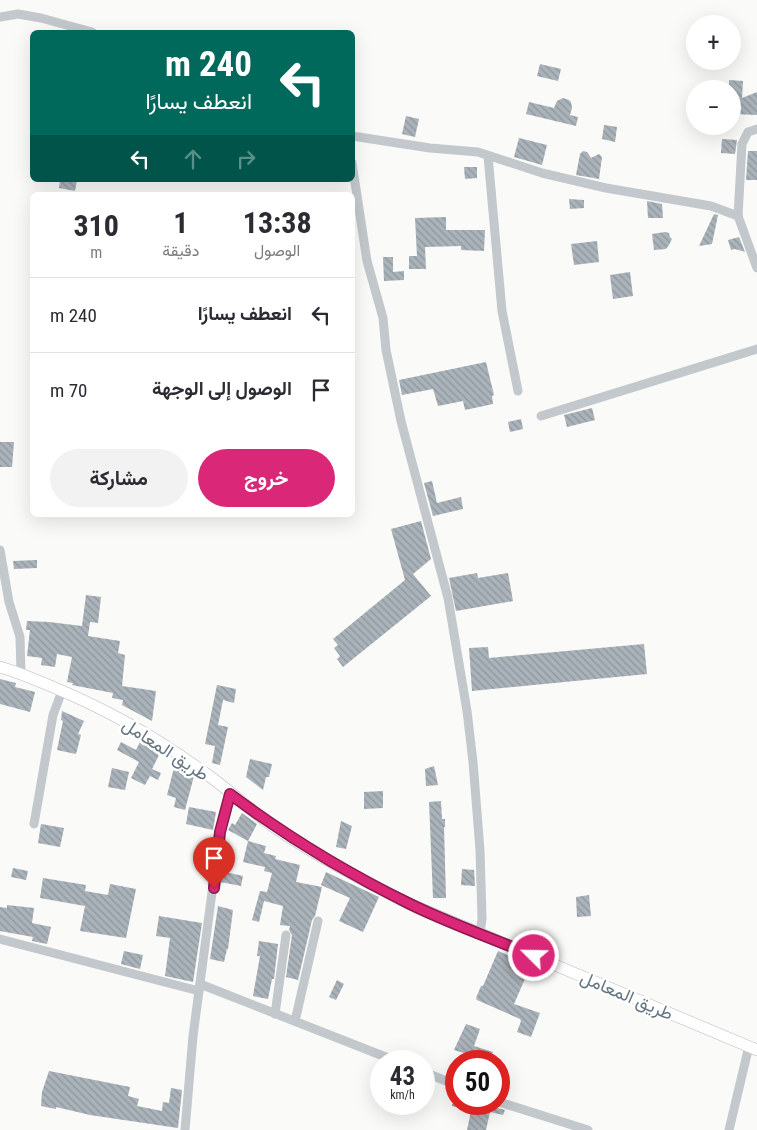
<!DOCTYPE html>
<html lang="ar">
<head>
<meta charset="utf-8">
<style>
  :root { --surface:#fff; --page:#f2f2f3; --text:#2b2b33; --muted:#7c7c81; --line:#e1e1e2; --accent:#db2777 }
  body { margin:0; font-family:"Roboto Condensed",Vazirmatn,sans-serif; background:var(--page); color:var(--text); direction:rtl; height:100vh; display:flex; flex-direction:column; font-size:19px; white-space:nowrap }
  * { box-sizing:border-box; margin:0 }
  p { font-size:16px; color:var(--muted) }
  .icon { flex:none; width:28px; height:28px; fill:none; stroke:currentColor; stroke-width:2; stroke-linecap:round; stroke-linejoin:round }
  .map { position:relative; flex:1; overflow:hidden; direction:ltr }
  .side { position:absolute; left:30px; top:192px; width:325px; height:325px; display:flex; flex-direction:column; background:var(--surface); border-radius:8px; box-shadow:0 5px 20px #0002; direction:rtl }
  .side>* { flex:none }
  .top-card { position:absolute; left:30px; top:30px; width:325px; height:152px; border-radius:8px; box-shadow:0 5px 20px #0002; direction:rtl; background:#00695c; color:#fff; overflow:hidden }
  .fabs { position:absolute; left:686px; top:15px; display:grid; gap:10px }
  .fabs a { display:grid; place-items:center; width:55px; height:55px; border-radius:50%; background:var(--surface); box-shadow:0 5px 20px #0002; font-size:25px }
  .speed { position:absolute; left:370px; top:1050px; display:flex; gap:10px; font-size:25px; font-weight:700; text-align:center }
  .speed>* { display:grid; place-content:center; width:65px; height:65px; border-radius:50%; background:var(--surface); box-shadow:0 5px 20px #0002; line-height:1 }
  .speed small { font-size:12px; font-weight:400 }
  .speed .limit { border:8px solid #d22; background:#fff; color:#111 }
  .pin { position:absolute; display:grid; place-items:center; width:42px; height:42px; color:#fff; margin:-51px -21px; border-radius:50% 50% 50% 0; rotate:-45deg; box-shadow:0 0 5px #0007 }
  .pin .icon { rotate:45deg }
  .me { position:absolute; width:55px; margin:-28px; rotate:293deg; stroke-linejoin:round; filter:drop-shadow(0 0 4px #0008) }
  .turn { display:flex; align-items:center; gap:18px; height:105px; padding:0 20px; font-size:22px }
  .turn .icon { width:65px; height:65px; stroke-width:2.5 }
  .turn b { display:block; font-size:35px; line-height:42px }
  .lanes { display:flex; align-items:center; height:48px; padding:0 20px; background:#0003; justify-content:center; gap:25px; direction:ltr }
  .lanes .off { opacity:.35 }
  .eta { display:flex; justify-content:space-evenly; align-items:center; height:85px; text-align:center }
  .eta b { font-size:30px; font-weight:700; line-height:35px }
  .cta { display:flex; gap:10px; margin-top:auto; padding:10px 20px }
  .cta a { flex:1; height:58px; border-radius:30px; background:var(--accent); color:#fff; font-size:20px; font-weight:700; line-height:58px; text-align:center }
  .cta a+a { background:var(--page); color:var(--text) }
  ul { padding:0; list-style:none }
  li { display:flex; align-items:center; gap:15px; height:75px; padding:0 20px; border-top:1px solid var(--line) }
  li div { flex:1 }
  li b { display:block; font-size:19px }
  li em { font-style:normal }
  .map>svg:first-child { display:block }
</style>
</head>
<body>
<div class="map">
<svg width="757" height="1130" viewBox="0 0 757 1130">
  <defs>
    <pattern id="building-back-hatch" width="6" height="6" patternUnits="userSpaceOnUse" patternTransform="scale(1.25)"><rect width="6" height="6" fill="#aab3b9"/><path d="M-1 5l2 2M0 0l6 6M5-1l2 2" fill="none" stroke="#8e969c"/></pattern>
  </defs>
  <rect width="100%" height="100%" fill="#fafaf8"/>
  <g fill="url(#building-back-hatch)">
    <path d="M 540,64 L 561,69 L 558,81 L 537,76 Z"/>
    <path d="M 729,80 L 743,81 L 742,98 L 757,92 L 757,115 L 732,114 L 732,89 L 729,89 Z"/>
    <path d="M 563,98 L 569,100 L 571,102 L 572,108 L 570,115 L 578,117 L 576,126 L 526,114 L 529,102 L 554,108 L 557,101 Z"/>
    <path d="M 406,116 L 419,119 L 415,137 L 402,134 Z"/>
    <path d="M 604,125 L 617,127 L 615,142 L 602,139 Z"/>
    <path d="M 519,138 L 547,145 L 542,165 L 514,157 Z"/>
    <path d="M 722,139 L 737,140 L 735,154 L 721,153 Z"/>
    <path d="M 583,151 L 587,152 L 591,158 L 599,154 L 602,157 L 599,179 L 576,175 L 580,154 Z"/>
    <path d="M 748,151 L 757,151 L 757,180 L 746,180 Z"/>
    <path d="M 464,167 L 477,167 L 477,178 L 465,179 Z"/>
    <path d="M 60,180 L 77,180 L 75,191 L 59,188 Z"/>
    <path d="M 569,199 L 584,200 L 584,208 L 570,209 Z"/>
    <path d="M 647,201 L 662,204 L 663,218 L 648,218 Z"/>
    <path d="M 714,214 L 718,215 L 712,244 L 699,246 Z"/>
    <path d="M 446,217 L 446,230 L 485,230 L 484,251 L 461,250 L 461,246 L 425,247 L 426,269 L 409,269 L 409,256 L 417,256 L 415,218 Z"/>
    <path d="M 665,232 L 669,233 L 670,237 L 672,239 L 669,245 L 666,249 L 654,250 L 652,234 Z"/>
    <path d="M 739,237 L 745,252 L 735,249 L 731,250 L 728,240 Z"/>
    <path d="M 597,241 L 599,262 L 574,265 L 571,244 Z"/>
    <path d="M 383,257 L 393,257 L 393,272 L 404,271 L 404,280 L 384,281 Z"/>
    <path d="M 630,272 L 633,296 L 613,299 L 610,275 Z"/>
    <path d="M 486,362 L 494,395 L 492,396 L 493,404 L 465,410 L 463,401 L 438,406 L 433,389 L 402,395 L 399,380 Z"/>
    <path d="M 592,408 L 595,420 L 567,427 L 564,415 Z"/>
    <path d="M 521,419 L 523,429 L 510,432 L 508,422 Z"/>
    <path d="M 0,442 L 14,442 L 12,467 L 0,467 Z"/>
    <path d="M 432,481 L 437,503 L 461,497 L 463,509 L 433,516 L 424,483 Z"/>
    <path d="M 421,521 L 431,559 L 413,574 L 431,596 L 343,667 L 337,659 L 340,656 L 334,648 L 338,645 L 333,639 L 405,580 L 391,529 Z"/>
    <path d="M 37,560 L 37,568 L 14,569 L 13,561 Z"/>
    <path d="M 477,573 L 478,578 L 508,573 L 513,601 L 456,611 L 449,578 Z"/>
    <path d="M 86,595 L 101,597 L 98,623 L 90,622 L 88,636 L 120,641 L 118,653 L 125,655 L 122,686 L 156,691 L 152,721 L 122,705 L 123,700 L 112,698 L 113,693 L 72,685 L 73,683 L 67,682 L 72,657 L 57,654 L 55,667 L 41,665 L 42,658 L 27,656 L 30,630 L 26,630 L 27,621 L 49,622 L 82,626 Z"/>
    <path d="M 644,644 L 647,674 L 472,691 L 469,648 L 488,647 L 489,658 Z"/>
    <path d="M 0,679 L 16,683 L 15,687 L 35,692 L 30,712 L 0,704 Z"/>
    <path d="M 217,685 L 236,689 L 234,703 L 223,700 L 218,725 L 228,727 L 220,765 L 212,763 L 215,746 L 205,744 Z"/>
    <path d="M 62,711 L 84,721 L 78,734 L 81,735 L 76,754 L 57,750 L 63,721 L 61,720 Z"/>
    <path d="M 121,742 L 136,750 L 140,742 L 160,753 L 152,769 L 161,773 L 158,780 L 150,776 L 145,785 L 131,778 L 139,762 L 117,750 Z"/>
    <path d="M 250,759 L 272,764 L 269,777 L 266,777 L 263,790 L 246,777 Z"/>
    <path d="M 434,766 L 438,785 L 426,786 L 425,769 Z"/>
    <path d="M 112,768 L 129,772 L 125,790 L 108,787 Z"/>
    <path d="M 174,768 L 183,770 L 182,772 L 194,776 L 185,810 L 174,807 L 176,798 L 167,795 Z"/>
    <path d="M 383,791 L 383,808 L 364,809 L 364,792 Z"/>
    <path d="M 441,801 L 442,819 L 445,819 L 445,827 L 444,827 L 446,898 L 433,898 L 429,802 Z"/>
    <path d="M 189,807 L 216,812 L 213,830 L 186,824 Z"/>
    <path d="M 242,813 L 257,824 L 248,841 L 228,830 L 232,823 L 235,825 Z"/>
    <path d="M 341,821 L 352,826 L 346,849 L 336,847 Z"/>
    <path d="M 41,824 L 64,828 L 60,847 L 38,843 Z"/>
    <path d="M 248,841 L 266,846 L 264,853 L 276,856 L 275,859 L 300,865 L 296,882 L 322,887 L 315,916 L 312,920 L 298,980 L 286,977 L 292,935 L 289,930 L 290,926 L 280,925 L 283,906 L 264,901 L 259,922 L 252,920 L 260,891 L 267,892 L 272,873 L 264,871 L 265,867 L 243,862 Z"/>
    <path d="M 13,868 L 28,871 L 26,880 L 11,877 Z"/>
    <path d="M 462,869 L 474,870 L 475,886 L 461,885 Z"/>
    <path d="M 221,871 L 243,876 L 241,886 L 220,882 Z"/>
    <path d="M 326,872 L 379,897 L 363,932 L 339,921 L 350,898 L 321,885 Z"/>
    <path d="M 43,878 L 86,885 L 85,891 L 108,895 L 110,884 L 136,889 L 126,938 L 80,931 L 85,906 L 40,898 Z"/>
    <path d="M 589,895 L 591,916 L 577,917 L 576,897 Z"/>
    <path d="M 7,905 L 34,908 L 32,923 L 51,927 L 47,944 L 32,941 L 33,937 L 0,931 L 0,907 L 7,908 Z"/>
    <path d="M 218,906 L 233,910 L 228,949 L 227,949 L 224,962 L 210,959 Z"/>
    <path d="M 159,916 L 202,923 L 193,982 L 165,976 L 170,938 L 156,936 Z"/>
    <path d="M 259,941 L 278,944 L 274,979 L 272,979 L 268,999 L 253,996 L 260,956 L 257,956 Z"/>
    <path d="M 124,951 L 143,955 L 140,969 L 121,964 Z"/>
    <path d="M 498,951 L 531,965 L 514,1004 L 540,1013 L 531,1037 L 517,1032 L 521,1021 L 520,1019 L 477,1000 L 476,998 L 481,986 L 483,986 Z"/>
    <path d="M 337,980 L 344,984 L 336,1000 L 329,997 Z"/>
    <path d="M 466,1024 L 480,1029 L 474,1046 L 493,1052 L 490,1061 L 454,1050 Z"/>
    <path d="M 49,1071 L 130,1087 L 128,1096 L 139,1099 L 137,1106 L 162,1111 L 163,1102 L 169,1103 L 171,1088 L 182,1090 L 178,1128 L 90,1115 L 56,1107 L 56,1109 L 41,1106 L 42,1092 Z"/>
    <path d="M 452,1104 L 493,1104 L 497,1108 L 505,1110 L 503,1115 L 490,1112 L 486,1130 L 467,1130 L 471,1111 L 452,1106 Z"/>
  </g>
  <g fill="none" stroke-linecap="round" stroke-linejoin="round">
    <g stroke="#b3babf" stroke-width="12">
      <path id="secondary" d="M 0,667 C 18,672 36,680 53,687 C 108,710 158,738 205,773 C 228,789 248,808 271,825 C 314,855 363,880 410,904 L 757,1050"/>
    </g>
    <g stroke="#c3c8cc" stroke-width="9">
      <path d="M 0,17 L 18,14 L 41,18 L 92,32"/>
      <path d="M 757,129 L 748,132 L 742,144 L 738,216 L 757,268"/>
      <path d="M 352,136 L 430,148 L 478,152 L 542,173 L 606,188 L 711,206 L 738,216"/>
      <path d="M 488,156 L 502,311 L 518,391"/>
      <path d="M 352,163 L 367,261 L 383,318 L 386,350 L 401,421 L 448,598 L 467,711 L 473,762 L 480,850 L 482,919 L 480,933"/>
      <path d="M 541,416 L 757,349"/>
      <path d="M 0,550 L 9,602 L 20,637 L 21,674"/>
      <path d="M 34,824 L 53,715 L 62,691"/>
      <path d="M 0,939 L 199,991"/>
      <path d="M 200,984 L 396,1061"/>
      <path d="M 275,1014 L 286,935"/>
      <path d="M 295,1021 L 318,921"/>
      <path d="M 424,1072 L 456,1085"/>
      <path d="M 499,1102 L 588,1130"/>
      <path d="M 185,1130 L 193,1036 L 220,832 L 230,793"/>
      <path d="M 729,1130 L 749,1046"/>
    </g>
    <use href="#secondary" stroke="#fff" stroke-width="11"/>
  </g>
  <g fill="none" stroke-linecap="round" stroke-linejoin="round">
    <g stroke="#8e194d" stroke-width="12">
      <path id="route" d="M 214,888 L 220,832 L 230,794 C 286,836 345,872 408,903 C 448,923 492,938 534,956"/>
    </g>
    <use href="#route" stroke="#db2777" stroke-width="9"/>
  </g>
  <g text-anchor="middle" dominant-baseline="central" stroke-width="5" stroke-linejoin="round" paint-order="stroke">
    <g font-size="18" fill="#657683" stroke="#fff">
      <text transform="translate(166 749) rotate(33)">طريق المعامل</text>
      <text transform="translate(627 995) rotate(23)">طريق المعامل</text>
    </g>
  </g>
</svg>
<div class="fabs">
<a>+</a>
<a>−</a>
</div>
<div class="speed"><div>43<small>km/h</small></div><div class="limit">50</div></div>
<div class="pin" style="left:214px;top:888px;background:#d93025"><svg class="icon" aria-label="arrive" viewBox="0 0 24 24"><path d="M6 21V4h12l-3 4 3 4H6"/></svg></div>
<svg class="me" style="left:534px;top:956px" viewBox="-20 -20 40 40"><circle r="17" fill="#db2777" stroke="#fff" stroke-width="3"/><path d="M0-11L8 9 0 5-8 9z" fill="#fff"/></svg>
<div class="top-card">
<div class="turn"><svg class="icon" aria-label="left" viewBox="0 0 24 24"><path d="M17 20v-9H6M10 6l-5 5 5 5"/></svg><div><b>240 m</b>انعطف يسارًا</div></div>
<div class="lanes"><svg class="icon" aria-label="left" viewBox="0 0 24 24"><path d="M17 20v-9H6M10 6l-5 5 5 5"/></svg><svg class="icon off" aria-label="ahead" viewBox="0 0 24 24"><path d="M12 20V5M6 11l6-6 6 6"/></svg><svg class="icon off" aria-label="right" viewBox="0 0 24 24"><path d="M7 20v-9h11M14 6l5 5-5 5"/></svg></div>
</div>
<section class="side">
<div class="eta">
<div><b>13:38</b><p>الوصول</p></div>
<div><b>1</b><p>دقيقة</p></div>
<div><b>310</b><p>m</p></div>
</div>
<ul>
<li><svg class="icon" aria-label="left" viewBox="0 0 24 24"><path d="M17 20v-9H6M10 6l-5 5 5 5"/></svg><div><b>انعطف يسارًا</b></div><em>240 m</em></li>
<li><svg class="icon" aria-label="arrive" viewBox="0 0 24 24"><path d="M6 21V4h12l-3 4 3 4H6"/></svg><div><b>الوصول إلى الوجهة</b></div><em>70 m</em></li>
</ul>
<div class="cta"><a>خروج</a><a>مشاركة</a></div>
</section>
</div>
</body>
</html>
